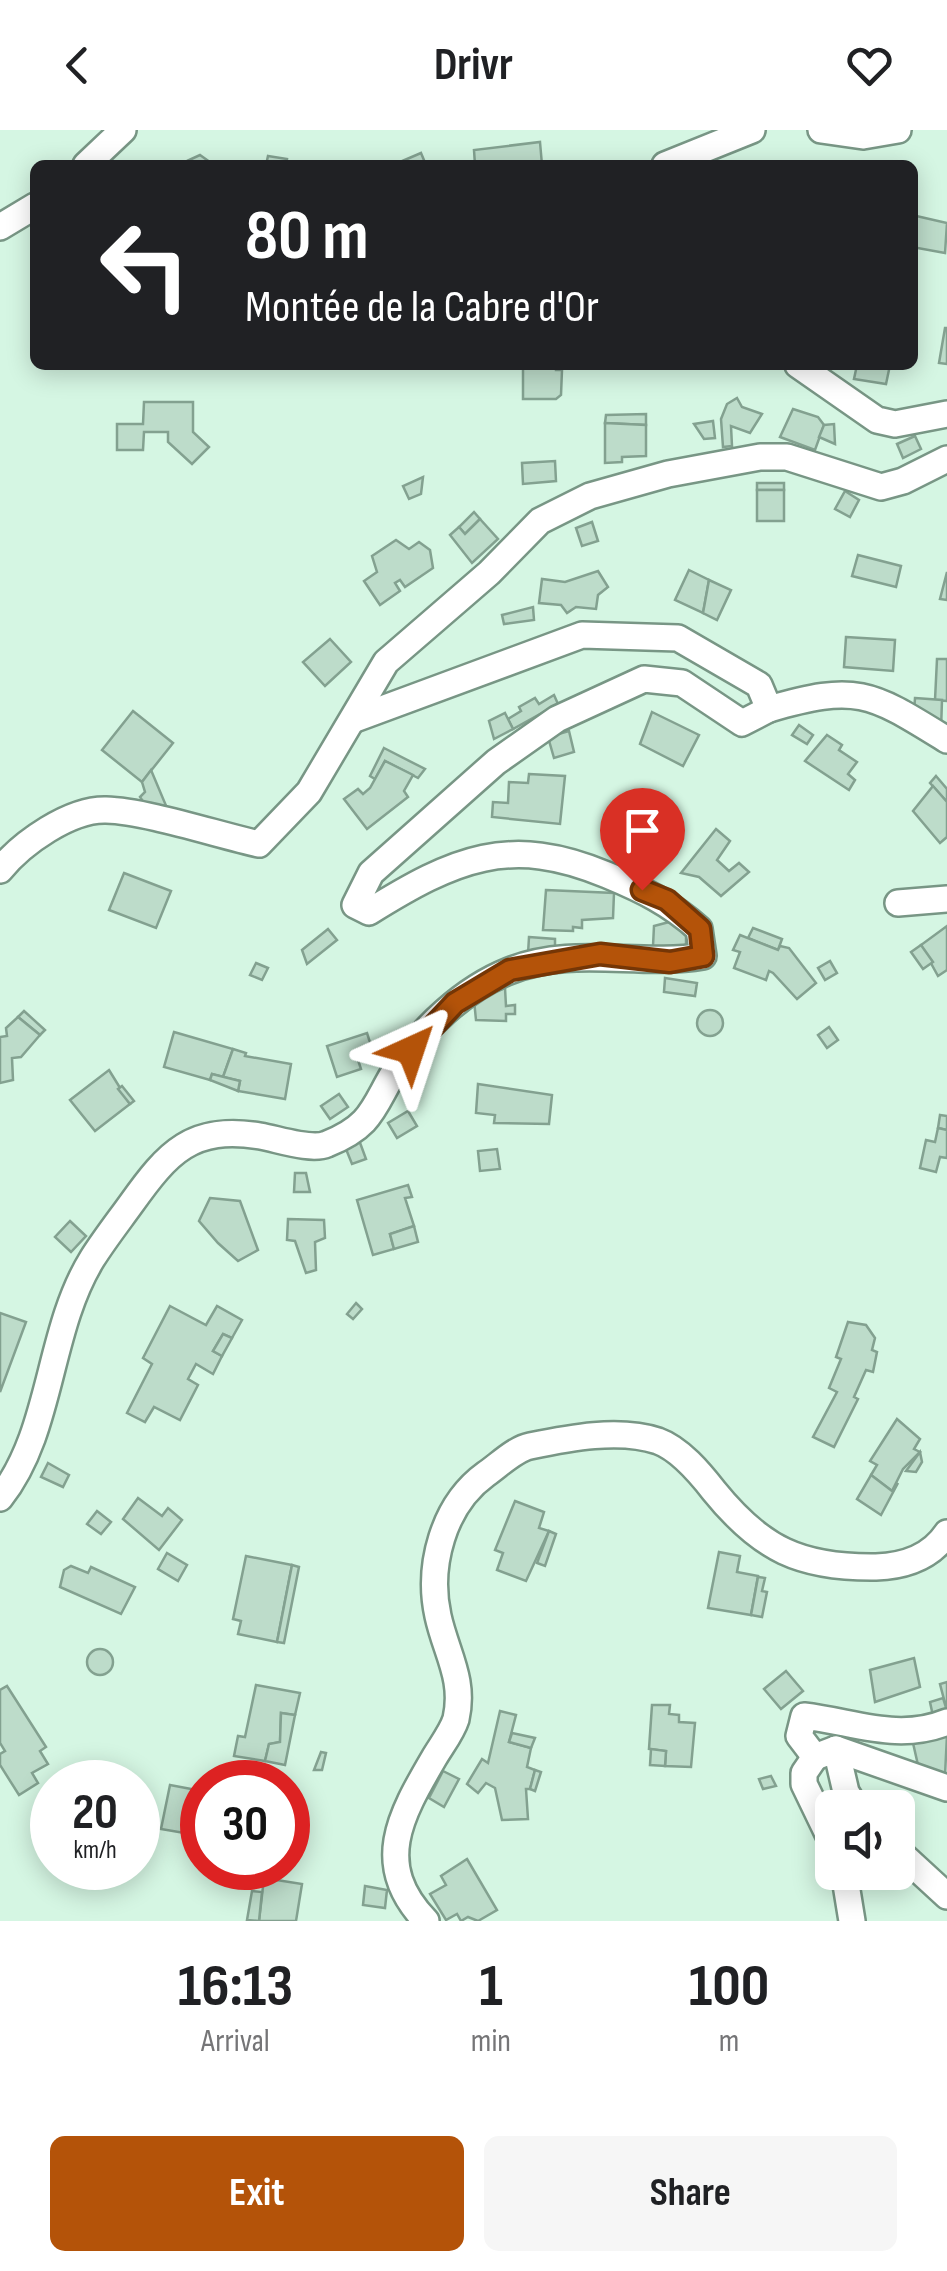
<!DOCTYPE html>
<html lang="en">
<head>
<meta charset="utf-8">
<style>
  :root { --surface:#fff; --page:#f6f6f6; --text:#202124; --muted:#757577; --accent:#b45309 }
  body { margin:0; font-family:"Sofia Sans Condensed",sans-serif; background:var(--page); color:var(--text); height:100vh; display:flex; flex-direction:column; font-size:38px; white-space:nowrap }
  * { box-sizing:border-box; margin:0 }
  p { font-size:32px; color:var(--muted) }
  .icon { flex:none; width:55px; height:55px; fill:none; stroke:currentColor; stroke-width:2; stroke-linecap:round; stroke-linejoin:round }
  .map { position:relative; height:1791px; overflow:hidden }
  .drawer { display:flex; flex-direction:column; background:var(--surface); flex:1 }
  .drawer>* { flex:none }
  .banner { position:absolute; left:30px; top:30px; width:888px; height:210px; border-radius:15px; box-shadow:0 5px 25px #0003; background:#202124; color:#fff; overflow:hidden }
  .controls { position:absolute; left:815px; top:1660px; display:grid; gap:20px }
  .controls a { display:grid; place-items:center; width:100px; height:100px; border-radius:15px; background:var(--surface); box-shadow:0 5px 25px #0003; font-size:50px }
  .speed { position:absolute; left:30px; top:1630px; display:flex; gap:20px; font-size:50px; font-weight:700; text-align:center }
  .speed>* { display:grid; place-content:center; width:130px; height:130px; border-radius:50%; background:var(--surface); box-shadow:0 5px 25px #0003; line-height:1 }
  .speed small { font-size:25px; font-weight:400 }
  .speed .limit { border:15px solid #d22; background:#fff; color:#111 }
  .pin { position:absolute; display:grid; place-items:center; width:85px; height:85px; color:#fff; margin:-102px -42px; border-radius:50% 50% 50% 0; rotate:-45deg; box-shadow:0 0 10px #0007 }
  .pin .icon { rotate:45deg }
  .me { position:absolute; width:110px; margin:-55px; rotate:42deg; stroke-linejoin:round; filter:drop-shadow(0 0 8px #0008) }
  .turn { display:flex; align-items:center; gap:35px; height:210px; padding:0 50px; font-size:45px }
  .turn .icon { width:130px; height:130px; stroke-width:2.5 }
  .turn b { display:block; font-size:70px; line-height:85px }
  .eta { display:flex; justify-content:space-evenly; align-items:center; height:170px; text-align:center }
  .eta b { font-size:60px; font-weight:700; line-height:70px }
  .primary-button { display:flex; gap:20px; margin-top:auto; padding:20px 50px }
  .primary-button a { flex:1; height:115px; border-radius:15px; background:var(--accent); color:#fff; font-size:40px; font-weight:700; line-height:115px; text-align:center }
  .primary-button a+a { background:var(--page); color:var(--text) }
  header { display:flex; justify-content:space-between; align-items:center; height:130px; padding:0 50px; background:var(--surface); font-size:45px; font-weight:700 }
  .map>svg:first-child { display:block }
</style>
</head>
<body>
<header><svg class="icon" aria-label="back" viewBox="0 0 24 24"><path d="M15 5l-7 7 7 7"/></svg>Drivr<svg class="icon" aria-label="heart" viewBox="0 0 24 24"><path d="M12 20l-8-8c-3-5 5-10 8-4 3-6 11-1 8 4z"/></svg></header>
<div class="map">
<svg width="947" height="1791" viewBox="0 0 947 1791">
  <rect width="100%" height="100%" fill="#d5f6e3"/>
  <g fill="#bddcca" stroke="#83a190" stroke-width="2.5">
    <path d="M 540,12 L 542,35 L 475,35 L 474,20 Z"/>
    <path d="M 421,23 L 426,35 L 393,35 Z"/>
    <path d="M 200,25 L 214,35 L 176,35 L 187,31 Z"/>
    <path d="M 268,26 L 287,29 L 286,35 L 266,35 Z"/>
    <path d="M 912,85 L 947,93 L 945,123 L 912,117 Z"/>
    <path d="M 945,198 L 947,198 L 947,234 L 939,233 Z"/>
    <path d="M 523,235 L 556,235 L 556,240 L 562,240 L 561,265 L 556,269 L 523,269 Z"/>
    <path d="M 857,235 L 890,235 L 886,254 L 854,249 Z"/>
    <path d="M 737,268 L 742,277 L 762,284 L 750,303 L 731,296 L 732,316 L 723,317 L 721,289 L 727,274 Z"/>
    <path d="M 144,272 L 193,272 L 193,302 L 209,317 L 192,334 L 168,312 L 168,302 L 144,302 L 143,320 L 117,320 L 117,294 L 143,294 Z"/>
    <path d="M 793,279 L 818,287 L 824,295 L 815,320 L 780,307 Z"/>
    <path d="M 646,284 L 646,295 L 605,293 L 606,285 Z"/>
    <path d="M 713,291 L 715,308 L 704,309 L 694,294 Z"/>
    <path d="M 605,293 L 646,295 L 646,326 L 622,327 L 622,332 L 605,333 Z"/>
    <path d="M 834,294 L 835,314 L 819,307 L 824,295 Z"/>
    <path d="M 915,306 L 921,319 L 903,328 L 897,314 Z"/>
    <path d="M 555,331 L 556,351 L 523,354 L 522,333 Z"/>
    <path d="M 423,347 L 421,364 L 409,369 L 403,356 Z"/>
    <rect x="757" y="353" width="27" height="7"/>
    <rect x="757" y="360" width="27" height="31"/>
    <path d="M 845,361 L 859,370 L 850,387 L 835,379 Z"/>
    <path d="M 474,382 L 480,389 L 465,404 L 459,397 Z"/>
    <path d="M 480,389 L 498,409 L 472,433 L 450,405 L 459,397 L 465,404 Z"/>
    <path d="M 592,392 L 598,411 L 582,416 L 576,398 Z"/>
    <path d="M 396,410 L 409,419 L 419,412 L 430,420 L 433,438 L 405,457 L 400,450 L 395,453 L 400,461 L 380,475 L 364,451 L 377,442 L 372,426 Z"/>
    <path d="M 858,425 L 901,436 L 896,457 L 852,446 Z"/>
    <path d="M 689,440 L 709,450 L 703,483 L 675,470 Z"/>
    <path d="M 598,441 L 608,457 L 598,465 L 596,479 L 576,477 L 567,483 L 561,475 L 539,473 L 542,449 L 565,452 Z"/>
    <path d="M 947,442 L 947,470 L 940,469 Z"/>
    <path d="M 709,450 L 731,460 L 717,490 L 703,483 Z"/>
    <path d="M 533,477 L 534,490 L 504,494 L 502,485 Z"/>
    <path d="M 846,507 L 895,510 L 893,541 L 844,537 Z"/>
    <path d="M 330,509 L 351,532 L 325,556 L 303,532 Z"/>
    <path d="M 937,529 L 947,529 L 947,571 L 935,570 Z"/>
    <path d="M 554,565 L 558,574 L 513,599 L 508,589 L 521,581 L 519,577 L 535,568 L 539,574 Z"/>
    <path d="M 915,568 L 942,570 L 941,600 L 914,583 Z"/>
    <path d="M 133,581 L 173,613 L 142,652 L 102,620 Z"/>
    <path d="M 652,582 L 699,605 L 683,636 L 640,614 Z"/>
    <path d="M 505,583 L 513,599 L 494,609 L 489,591 Z"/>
    <path d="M 799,595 L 813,605 L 807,614 L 792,605 Z"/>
    <path d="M 569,601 L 574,622 L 554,628 L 548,607 Z"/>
    <path d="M 827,605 L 842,615 L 839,620 L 857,632 L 848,644 L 855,650 L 849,660 L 805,631 Z"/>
    <path d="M 384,618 L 425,639 L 418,648 L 385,631 L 375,649 L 370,646 Z"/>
    <path d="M 385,631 L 413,645 L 404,661 L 408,667 L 367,699 L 344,669 L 358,659 L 363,664 L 370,658 Z"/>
    <path d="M 151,640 L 167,678 L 148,679 L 140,667 L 145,662 L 142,652 Z"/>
    <path d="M 529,644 L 565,646 L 560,694 L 492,687 L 493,672 L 508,673 L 509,652 L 528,653 Z"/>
    <path d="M 936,646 L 947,659 L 947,672 L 930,653 Z"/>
    <path d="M 933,656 L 947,672 L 947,707 L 940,713 L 913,681 Z"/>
    <path d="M 716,699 L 730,711 L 717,730 L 729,741 L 739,733 L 749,742 L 721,766 L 699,747 L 681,743 Z"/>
    <path d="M 124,743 L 171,761 L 156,798 L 109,780 Z"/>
    <path d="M 546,760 L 614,763 L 613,788 L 582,790 L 582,798 L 573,797 L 573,801 L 543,800 Z"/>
    <path d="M 673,791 L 686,806 L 686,817 L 653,816 L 654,796 Z"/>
    <path d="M 947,796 L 947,840 L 938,846 L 921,815 Z"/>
    <path d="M 753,798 L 782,809 L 778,820 L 748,808 Z"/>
    <path d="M 328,799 L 337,810 L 307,834 L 302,820 Z"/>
    <path d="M 740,805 L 778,820 L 780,816 L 789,818 L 816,853 L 797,869 L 773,843 L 769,841 L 766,850 L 734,838 L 740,822 L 733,820 Z"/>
    <path d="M 529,807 L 555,809 L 555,819 L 528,824 Z"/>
    <path d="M 921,815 L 933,832 L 923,839 L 911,822 Z"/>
    <path d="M 830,831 L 837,843 L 825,850 L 818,838 Z"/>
    <path d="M 256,833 L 268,838 L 262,850 L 250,845 Z"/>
    <path d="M 665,848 L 697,853 L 695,866 L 664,862 Z"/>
    <path d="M 505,858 L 506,876 L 515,875 L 515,884 L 506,884 L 506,891 L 476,890 L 474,870 Z"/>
    <circle cx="710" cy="893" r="13"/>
    <path d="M 24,881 L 45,900 L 40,905 L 18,887 Z"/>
    <path d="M 18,887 L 40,905 L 21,927 L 12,928 L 13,950 L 0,953 L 0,907 L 7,906 L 6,898 Z"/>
    <path d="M 829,897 L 838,910 L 827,918 L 818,905 Z"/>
    <path d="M 174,902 L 233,919 L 223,947 L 212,944 L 210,950 L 164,937 Z"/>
    <path d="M 367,903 L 374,925 L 358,930 L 361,939 L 337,947 L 327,916 Z"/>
    <path d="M 233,919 L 246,923 L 245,926 L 291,934 L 285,969 L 238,961 L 240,951 L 223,947 Z"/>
    <path d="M 109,940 L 130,974 L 95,1001 L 70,970 Z"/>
    <path d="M 212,944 L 240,951 L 238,961 L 210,950 Z"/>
    <path d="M 478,954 L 552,965 L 549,994 L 494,993 L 495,985 L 476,983 Z"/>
    <path d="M 122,956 L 134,971 L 130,974 L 118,959 Z"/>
    <path d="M 339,964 L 348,977 L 330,989 L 321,976 Z"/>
    <path d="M 408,981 L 417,996 L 397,1008 L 388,993 Z"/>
    <path d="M 940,985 L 947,986 L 947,1000 L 938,998 Z"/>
    <path d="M 938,998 L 947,1000 L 947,1028 L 940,1027 L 936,1042 L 920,1038 L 926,1010 L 935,1012 Z"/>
    <path d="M 359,1010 L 366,1029 L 352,1034 L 344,1014 Z"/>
    <path d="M 497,1019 L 500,1039 L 480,1041 L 478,1021 Z"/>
    <path d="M 295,1043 L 306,1043 L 310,1062 L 294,1062 Z"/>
    <path d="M 408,1055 L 412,1067 L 405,1068 L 414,1096 L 390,1104 L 394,1119 L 373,1125 L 357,1070 Z"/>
    <path d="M 210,1068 L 240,1071 L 258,1120 L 238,1131 L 218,1113 L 199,1091 Z"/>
    <path d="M 288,1089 L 324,1090 L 325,1108 L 315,1112 L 316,1140 L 306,1143 L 295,1111 L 287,1110 Z"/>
    <path d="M 70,1091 L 86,1106 L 71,1122 L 55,1107 Z"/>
    <path d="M 414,1096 L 418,1112 L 394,1119 L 390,1104 Z"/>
    <path d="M 356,1173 L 362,1179 L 353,1189 L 347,1184 Z"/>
    <path d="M 170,1176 L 206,1195 L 217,1176 L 242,1190 L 232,1208 L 223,1204 L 213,1221 L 222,1226 L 213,1244 L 196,1234 L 188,1249 L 198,1255 L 180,1290 L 154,1277 L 145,1292 L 127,1283 L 152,1234 L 143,1228 Z"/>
    <path d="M 0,1183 L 26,1192 L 0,1262 Z"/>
    <path d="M 848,1192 L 866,1195 L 875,1208 L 872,1220 L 877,1222 L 873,1242 L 866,1240 L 854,1267 L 858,1269 L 834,1317 L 813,1307 L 837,1262 L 829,1258 L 841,1229 L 836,1227 Z"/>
    <path d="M 223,1204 L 232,1208 L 222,1226 L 213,1221 Z"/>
    <path d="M 897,1289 L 920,1309 L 914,1319 L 920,1322 L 903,1339 L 892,1361 L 871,1345 L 877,1335 L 870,1331 Z"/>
    <path d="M 920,1322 L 922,1332 L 916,1342 L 906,1341 Z"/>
    <path d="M 48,1333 L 69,1345 L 63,1357 L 41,1347 Z"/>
    <path d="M 871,1345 L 892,1361 L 898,1353 L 881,1385 L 857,1369 Z"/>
    <path d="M 138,1368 L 162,1386 L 168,1378 L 182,1390 L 159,1420 L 123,1389 Z"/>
    <path d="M 515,1371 L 544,1382 L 539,1398 L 549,1401 L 526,1451 L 497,1440 L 503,1423 L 495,1420 Z"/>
    <path d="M 97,1381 L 111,1392 L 101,1404 L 87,1394 Z"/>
    <path d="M 549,1401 L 556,1404 L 545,1436 L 537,1433 Z"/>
    <path d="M 719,1422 L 740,1426 L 737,1442 L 758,1446 L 751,1485 L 708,1478 Z"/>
    <path d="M 167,1423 L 187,1435 L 178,1451 L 158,1439 Z"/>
    <path d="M 246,1426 L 292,1435 L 277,1512 L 238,1504 L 241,1491 L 233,1489 Z"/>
    <path d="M 292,1435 L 299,1437 L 284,1513 L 277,1512 Z"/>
    <path d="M 71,1436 L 88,1443 L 91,1437 L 135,1457 L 121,1484 L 60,1457 L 64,1440 Z"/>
    <path d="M 758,1447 L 765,1448 L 762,1461 L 767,1462 L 762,1487 L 751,1485 Z"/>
    <circle cx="100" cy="1532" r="13"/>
    <path d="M 914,1528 L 920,1557 L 875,1572 L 870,1540 Z"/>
    <path d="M 786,1541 L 803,1561 L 781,1579 L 764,1559 Z"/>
    <path d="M 947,1552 L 947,1581 L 940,1554 Z"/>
    <path d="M 256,1555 L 300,1563 L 295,1585 L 281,1583 L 280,1612 L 269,1614 L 265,1631 L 234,1626 L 238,1606 L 245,1607 Z"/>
    <path d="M 7,1556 L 46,1617 L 40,1621 L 48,1634 L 32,1643 L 38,1653 L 19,1665 L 0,1635 L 0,1624 L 5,1621 L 0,1613 L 0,1560 Z"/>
    <path d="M 943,1568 L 947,1581 L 933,1586 L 930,1572 Z"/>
    <path d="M 652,1575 L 670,1575 L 669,1584 L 679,1585 L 679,1592 L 695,1593 L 691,1637 L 665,1636 L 666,1621 L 649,1619 Z"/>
    <path d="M 500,1581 L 516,1585 L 509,1612 L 531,1618 L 527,1637 L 535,1640 L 530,1659 L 526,1659 L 528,1689 L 502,1690 L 495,1658 L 486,1653 L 478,1663 L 467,1654 L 482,1629 L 488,1633 Z"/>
    <path d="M 281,1583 L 295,1585 L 285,1635 L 265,1631 L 269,1614 L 280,1612 Z"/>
    <path d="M 512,1603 L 535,1608 L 531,1618 L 509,1612 Z"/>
    <path d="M 947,1605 L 945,1645 L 918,1635 L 913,1613 Z"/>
    <path d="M 651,1619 L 666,1621 L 665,1636 L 650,1635 Z"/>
    <path d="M 321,1622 L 326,1623 L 322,1640 L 314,1640 Z"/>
    <path d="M 535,1640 L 541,1642 L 535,1661 L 530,1659 Z"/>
    <path d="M 443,1641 L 459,1649 L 444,1677 L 429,1668 Z"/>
    <path d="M 228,1646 L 250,1650 L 249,1652 L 227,1652 Z"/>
    <path d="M 771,1646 L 776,1656 L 763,1659 L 759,1649 Z"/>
    <path d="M 170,1655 L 202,1661 L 202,1706 L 161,1699 Z"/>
    <path d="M 467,1729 L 497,1780 L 478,1791 L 468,1787 L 461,1791 L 457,1784 L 446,1790 L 430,1764 L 446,1755 L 441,1746 Z"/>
    <path d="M 264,1748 L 302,1754 L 296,1791 L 259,1791 Z"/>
    <path d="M 365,1756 L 387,1760 L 385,1778 L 363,1775 Z"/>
    <path d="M 252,1761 L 262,1762 L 259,1791 L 247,1790 Z"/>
  </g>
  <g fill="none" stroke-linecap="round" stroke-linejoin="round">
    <g stroke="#789685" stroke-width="30">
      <g id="street">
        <path d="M 821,0 L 863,6 L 898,0"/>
        <path d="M 86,35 L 123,0"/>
        <path d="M 665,35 L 752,0"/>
        <path d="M 0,97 L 35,76"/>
        <path d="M 798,235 L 877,290 L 895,294 L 947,284"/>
        <path d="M 355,589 L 582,505 L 678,508 L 759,555 L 769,579 C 858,553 871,563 947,610"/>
        <path d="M 0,740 C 22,713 70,679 106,680 C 146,681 218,705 259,714 L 309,662 L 386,532 L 489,443 L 540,391 L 590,366 L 668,344 L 760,327 L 787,327 L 881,357 L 903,351 L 947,329"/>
        <path d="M 898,773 L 947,769"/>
        <path d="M 0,1368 C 53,1301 47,1202 92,1129 C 104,1110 118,1092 131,1074 C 168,1022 192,995 260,1006 C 278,1009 311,1021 327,1014 C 374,995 373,976 396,939 C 421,899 464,859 509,841 C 572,815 639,837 703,826 L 699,799 C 670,773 643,760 607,745 C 510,704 454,729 369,782 L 355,775 L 371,743 L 496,632 L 557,589 L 644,549 L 682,553 L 742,593 L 769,579"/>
        <path d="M 836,1619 L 846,1662 L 856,1678"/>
        <path d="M 815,1627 L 799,1606 L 804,1586 C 855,1592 898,1612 947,1592"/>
        <path d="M 815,1627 L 836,1619 L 947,1658"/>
        <path d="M 815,1627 L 804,1643 L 804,1654 L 832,1712"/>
        <path d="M 898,1721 L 947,1766"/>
        <path d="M 844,1742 L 852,1791"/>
        <path d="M 426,1791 C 372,1735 400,1686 434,1628 C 441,1616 452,1602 456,1589 C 465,1549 446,1523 438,1486 C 427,1436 443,1375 486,1344 C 499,1335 515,1319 530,1316 C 569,1308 619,1298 658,1311 C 680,1319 700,1343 714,1361 C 761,1419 800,1438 876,1437 C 904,1436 931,1427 947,1403"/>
      </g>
    </g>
    <use href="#street" stroke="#fff" stroke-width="25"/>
  </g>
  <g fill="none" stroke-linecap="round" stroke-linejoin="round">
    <g stroke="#753606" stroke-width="25">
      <path id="route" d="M 411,920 L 455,873 L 510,840 L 600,824 L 670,832 L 703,826 L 700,799 L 667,770 L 642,760"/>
    </g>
    <use href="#route" stroke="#b45309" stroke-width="18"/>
  </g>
</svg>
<div class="controls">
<a><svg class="icon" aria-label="sound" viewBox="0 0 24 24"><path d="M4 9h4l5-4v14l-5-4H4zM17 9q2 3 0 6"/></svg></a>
</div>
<div class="speed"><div>20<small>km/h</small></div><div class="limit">30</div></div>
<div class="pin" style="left:642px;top:760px;background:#d93025"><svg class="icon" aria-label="arrive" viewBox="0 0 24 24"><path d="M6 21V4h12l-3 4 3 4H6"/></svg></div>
<svg class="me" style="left:411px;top:920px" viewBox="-20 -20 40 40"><path d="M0-17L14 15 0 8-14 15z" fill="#b45309" stroke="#fff" stroke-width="4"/></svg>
<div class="banner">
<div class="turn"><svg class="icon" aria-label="left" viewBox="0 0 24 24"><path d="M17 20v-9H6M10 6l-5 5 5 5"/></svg><div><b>80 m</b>Montée de la Cabre d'Or</div></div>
</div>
</div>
<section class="drawer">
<div class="eta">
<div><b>16:13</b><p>Arrival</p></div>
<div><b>1</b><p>min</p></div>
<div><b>100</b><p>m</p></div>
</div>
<div class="primary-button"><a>Exit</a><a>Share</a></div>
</section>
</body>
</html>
